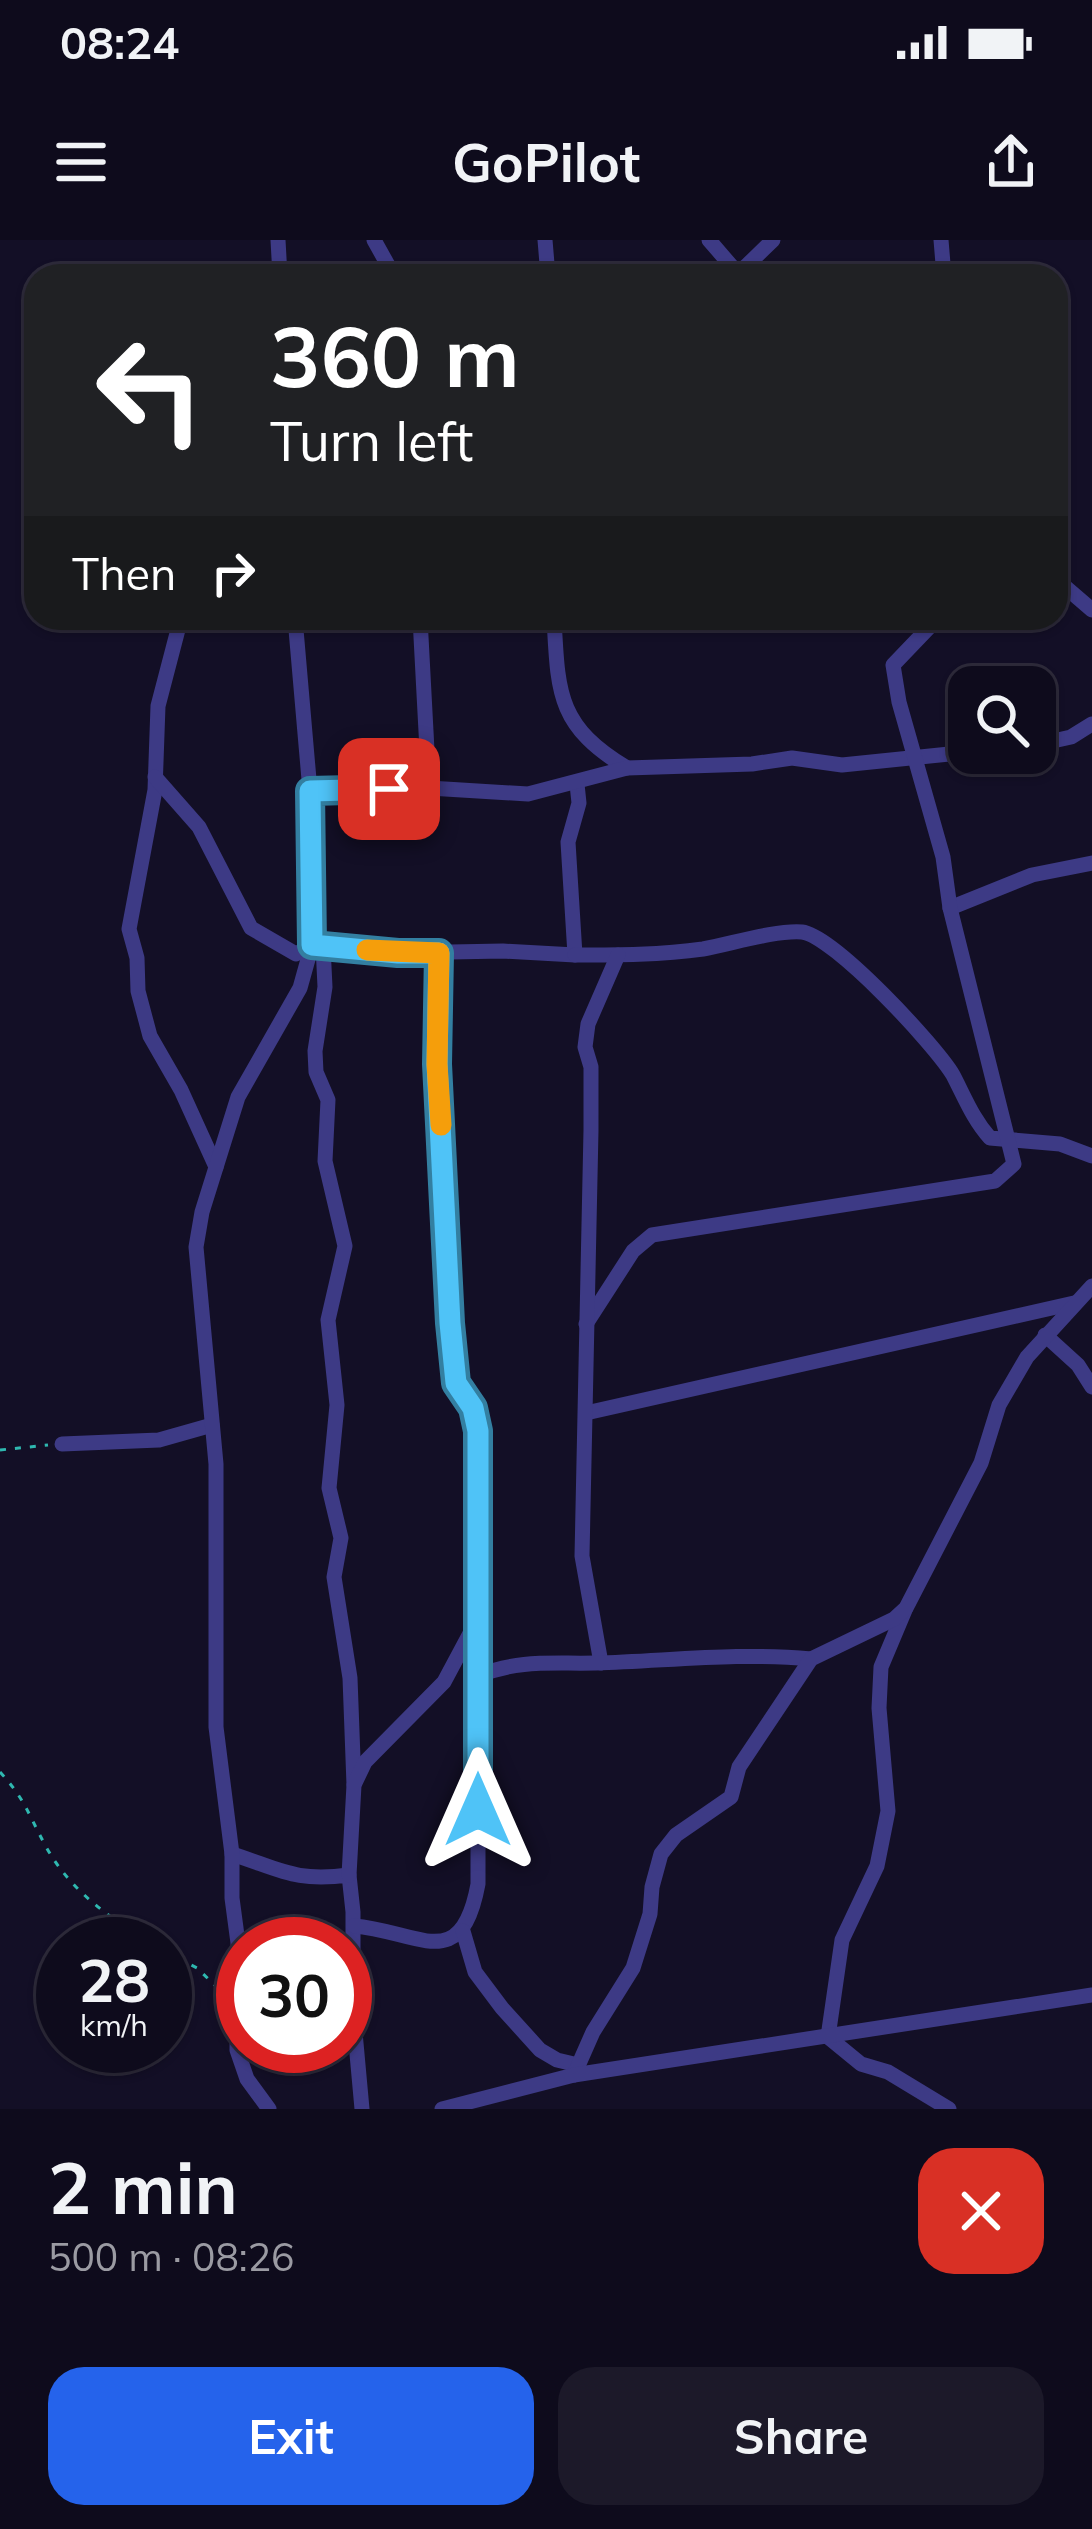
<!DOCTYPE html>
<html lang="en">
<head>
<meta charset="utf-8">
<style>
  :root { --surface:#0e0b1c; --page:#1c1929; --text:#f1f3f6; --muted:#9b9ba3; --line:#2e2b3b; --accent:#2563eb }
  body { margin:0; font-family:Mulish,sans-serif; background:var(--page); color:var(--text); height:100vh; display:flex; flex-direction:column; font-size:45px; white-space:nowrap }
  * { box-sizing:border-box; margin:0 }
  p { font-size:39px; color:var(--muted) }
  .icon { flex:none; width:66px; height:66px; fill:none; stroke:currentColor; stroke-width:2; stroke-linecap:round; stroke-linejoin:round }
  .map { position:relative; height:1869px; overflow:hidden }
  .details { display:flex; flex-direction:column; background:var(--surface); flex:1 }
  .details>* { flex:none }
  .guide { position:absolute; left:24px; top:24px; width:1044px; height:366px; border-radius:36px; box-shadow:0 3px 9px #0004,0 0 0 3px var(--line); background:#202124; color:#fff; overflow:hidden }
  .buttons { position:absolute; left:948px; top:426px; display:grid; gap:24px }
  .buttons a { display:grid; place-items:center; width:108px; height:108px; border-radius:24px; background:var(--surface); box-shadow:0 3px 9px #0004,0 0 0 3px var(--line); font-size:60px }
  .speed { position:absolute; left:36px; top:1677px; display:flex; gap:24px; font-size:60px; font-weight:700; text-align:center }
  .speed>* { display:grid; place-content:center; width:156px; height:156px; border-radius:50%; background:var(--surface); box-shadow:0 3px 9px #0004,0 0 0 3px var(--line); line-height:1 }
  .speed small { font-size:30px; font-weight:400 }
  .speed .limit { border:18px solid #d22; background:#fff; color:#111 }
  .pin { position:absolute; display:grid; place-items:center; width:102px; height:102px; color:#fff; margin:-51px; border-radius:24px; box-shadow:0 6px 18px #0006 }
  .me { position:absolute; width:132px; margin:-66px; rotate:0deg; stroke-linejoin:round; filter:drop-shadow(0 0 9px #0008) }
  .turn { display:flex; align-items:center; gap:42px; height:252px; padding:0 48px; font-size:54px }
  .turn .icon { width:156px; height:156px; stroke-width:2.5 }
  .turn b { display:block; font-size:84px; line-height:102px }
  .then { display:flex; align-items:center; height:114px; padding:0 48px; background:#0003; gap:24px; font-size:45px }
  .round { display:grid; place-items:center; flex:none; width:126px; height:126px; border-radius:36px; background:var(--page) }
  .head { display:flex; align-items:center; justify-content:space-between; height:204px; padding:0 48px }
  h1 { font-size:72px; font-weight:700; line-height:90px }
  .button { display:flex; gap:24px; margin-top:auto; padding:24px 48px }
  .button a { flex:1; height:138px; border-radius:36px; background:var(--accent); color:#fff; font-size:48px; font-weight:700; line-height:138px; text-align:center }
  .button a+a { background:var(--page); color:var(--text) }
  .status { display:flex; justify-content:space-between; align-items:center; height:84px; padding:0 60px; background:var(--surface); direction:ltr }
  .status svg { height:33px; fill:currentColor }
  header { display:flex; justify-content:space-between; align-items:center; height:156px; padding:0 48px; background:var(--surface); font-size:54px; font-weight:700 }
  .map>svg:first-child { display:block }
</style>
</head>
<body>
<div class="status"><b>08:24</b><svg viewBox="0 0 49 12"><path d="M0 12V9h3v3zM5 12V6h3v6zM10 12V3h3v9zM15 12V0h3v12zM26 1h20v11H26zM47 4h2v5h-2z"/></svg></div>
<header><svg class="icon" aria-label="menu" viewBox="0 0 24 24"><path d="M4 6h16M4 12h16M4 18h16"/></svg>GoPilot<svg class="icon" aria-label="share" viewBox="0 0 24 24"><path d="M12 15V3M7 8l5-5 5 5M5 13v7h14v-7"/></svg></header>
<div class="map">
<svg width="1092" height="1869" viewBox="0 0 1092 1869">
  <rect width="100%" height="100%" fill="#130f26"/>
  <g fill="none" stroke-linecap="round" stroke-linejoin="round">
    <g stroke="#2fb8b0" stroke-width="3" stroke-dasharray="6 9" stroke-linecap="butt">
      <path d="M 0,1210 L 48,1205"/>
      <path d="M 0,1532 C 24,1558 28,1573 44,1603 C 68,1649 109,1678 153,1704"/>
      <path d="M 165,1711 L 197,1728 L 221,1751"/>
    </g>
    <g stroke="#3d3a85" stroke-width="15">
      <path d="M 278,0 L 280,36"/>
      <path d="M 374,0 L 394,36"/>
      <path d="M 545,0 L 548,36"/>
      <path d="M 709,0 L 740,36"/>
      <path d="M 941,0 L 944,36"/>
      <path d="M 738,34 L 773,0"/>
      <path d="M 1056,339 L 1092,370"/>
      <path d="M 181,378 L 158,466 L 155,550 L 129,689 L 137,718 L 138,751 L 150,796 L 181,850 L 216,927"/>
      <path d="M 295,378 L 310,551"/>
      <path d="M 554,378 C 558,453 557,486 627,528"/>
      <path d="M 1035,505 L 1071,497 L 1092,484"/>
      <path d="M 155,537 L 199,587 L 251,688 L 296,714 L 312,705 L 398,713 L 503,711 L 575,715 L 568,602 L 579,563 L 577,544"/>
      <path d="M 429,548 L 528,554 L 627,528 L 752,524 L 792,518 L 842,525 L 969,512"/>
      <path d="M 950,668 L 1032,635 L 1092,623"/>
      <path d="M 323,706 L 325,747 L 315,811 L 316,832 L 328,860 L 325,921 L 345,1006 L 328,1080 L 337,1165 L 329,1248 L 341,1298 L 334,1337 L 350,1438 L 354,1545"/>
      <path d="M 575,715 C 617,715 661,715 703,709 C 731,704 775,690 802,692 C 834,696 936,806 953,835 C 965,858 973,879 990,898 L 1060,904 L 1092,916"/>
      <path d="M 586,1084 L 633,1011 L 652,995 L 995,941 L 1014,924 L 950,668 L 943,617 L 899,462 L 893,425 L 938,378"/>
      <path d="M 1045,1095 L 1078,1125 L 1092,1147"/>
      <path d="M 586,1173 L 1074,1063"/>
      <path d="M 62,1204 L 159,1200 L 212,1185"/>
      <path d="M 905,1370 L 881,1427 L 879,1468 L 888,1571 L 877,1626 L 842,1700 L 828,1797 L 861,1824 L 888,1832 L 949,1869"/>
      <path d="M 601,1423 L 582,1316 L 591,890 L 591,827 L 585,807 L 588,784 L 618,715"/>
      <path d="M 477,1436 C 521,1419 551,1424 596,1423 C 668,1421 739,1412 811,1419"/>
      <path d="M 232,1614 C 282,1630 295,1642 349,1635 L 353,1672 L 353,1770 L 362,1869"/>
      <path d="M 349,1635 L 354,1545 L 365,1522 L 444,1442 L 475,1384"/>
      <path d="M 354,1686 C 418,1691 461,1736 478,1644 L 478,1191 L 473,1168 L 456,1143 L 450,1083 L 437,824 L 439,713"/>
      <path d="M 463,1691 L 475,1732 L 502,1768 L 540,1810 L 557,1820 L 578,1825"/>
      <path d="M 574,1835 L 593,1792 L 633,1728 L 650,1674 L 652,1647 L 661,1614 L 676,1595 L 731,1557 L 739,1527 L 811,1419 L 894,1379 L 906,1368 L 981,1223 L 999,1165 L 1027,1117 L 1092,1046"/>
      <path d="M 269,1869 L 247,1839 L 237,1810 L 238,1703 L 232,1658 L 232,1614 L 216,1487 L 216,1224 L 196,1007 L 202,972 L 238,857 L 300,748 L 312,705 L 310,551 L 429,548 L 420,378"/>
      <path d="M 442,1869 L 574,1835 L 1092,1755"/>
    </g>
  </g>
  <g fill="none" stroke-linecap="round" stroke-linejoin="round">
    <g stroke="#337fa1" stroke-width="30">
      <path id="route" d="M 389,549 L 310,551 L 312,705 L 398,713 L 439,713 L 437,824 L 450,1083 L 456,1143 L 473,1168 L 478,1191 L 478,1570"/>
    </g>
    <use href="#route" stroke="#4fc3f7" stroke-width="21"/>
    <path stroke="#f59e0b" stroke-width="21" d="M 367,710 L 439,713 L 437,824 L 441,885"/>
  </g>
</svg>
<div class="buttons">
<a><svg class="icon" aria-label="search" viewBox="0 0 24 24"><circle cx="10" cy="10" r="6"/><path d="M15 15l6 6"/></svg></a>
</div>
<div class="speed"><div>28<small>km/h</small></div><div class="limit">30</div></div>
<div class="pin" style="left:389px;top:549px;background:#d93025"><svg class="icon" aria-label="arrive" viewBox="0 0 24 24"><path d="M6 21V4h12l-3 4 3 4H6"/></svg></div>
<svg class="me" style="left:478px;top:1570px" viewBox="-20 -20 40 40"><path d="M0-17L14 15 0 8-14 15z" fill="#4fc3f7" stroke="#fff" stroke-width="4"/></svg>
<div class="guide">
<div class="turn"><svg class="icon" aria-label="left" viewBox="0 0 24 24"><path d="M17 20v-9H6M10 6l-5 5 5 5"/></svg><div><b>360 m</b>Turn left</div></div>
<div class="then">Then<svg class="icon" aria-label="right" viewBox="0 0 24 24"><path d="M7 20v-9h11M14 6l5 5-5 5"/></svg></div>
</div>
</div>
<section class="details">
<div class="head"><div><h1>2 min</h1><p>500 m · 08:26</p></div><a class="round" style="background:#d93025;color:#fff"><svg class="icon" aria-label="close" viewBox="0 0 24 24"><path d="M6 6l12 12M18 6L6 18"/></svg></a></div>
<div class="button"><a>Exit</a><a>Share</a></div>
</section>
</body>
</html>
